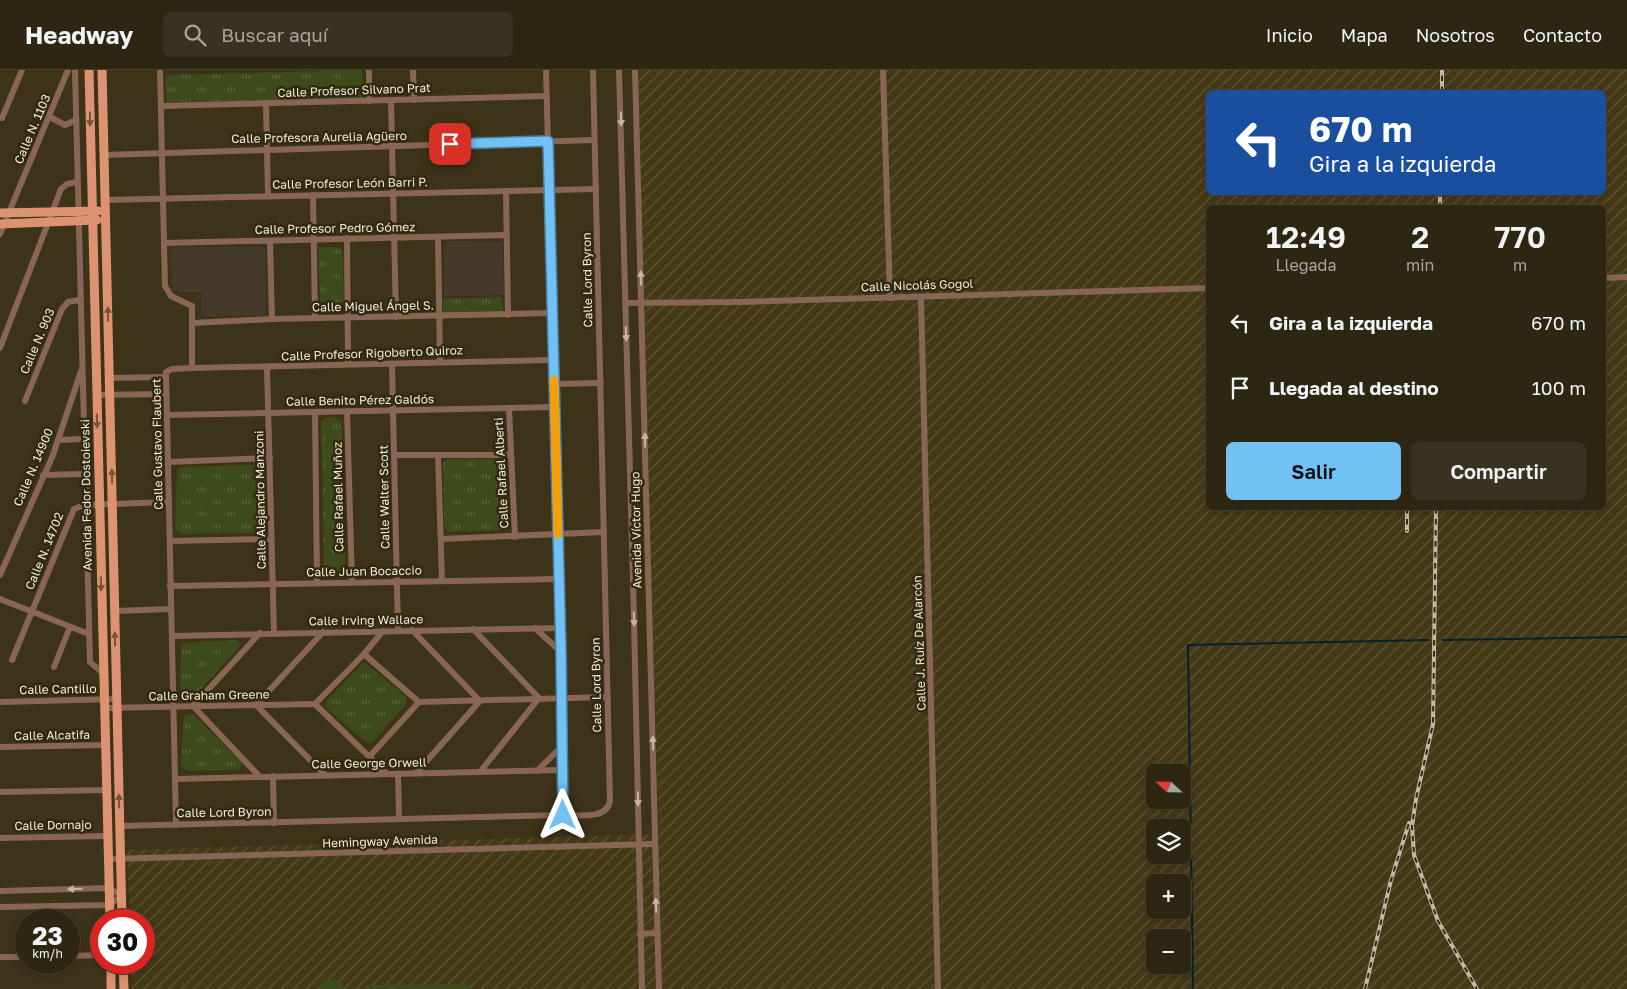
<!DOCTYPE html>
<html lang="es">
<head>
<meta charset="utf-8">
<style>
  :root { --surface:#2d2613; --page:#393221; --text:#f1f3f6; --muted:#a7a5a0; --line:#484333; --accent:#72c1f5 }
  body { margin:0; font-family:"Golos Text",sans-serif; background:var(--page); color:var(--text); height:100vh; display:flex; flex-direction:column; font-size:19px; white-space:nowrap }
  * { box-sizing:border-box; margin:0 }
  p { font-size:16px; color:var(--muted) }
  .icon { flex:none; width:28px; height:28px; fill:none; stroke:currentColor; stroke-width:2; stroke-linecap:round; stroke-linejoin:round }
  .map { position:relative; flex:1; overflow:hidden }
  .drawer { position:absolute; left:1206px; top:135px; width:400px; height:305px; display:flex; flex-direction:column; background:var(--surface); border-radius:8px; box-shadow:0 2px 8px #0003,0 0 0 1px var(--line) }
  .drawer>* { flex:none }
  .banner { position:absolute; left:1206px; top:20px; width:400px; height:105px; border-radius:8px; box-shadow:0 2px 8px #0003,0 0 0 1px var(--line); background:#1a4fa0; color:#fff; overflow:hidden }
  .needle { width:32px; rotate:292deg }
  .buttons { position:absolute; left:1146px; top:694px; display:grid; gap:10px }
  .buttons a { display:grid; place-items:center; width:45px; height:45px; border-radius:8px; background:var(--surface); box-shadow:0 2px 8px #0003,0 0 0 1px var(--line); font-size:25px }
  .speed { position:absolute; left:15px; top:839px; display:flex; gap:10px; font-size:25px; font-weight:700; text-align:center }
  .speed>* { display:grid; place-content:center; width:65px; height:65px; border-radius:50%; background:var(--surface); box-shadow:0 2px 8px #0003,0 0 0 1px var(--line); line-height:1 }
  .speed small { font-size:12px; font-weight:400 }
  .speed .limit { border:8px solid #d22; background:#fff; color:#111 }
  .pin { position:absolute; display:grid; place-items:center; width:42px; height:42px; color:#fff; margin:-21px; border-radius:10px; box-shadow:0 2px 8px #0006 }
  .me { position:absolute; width:55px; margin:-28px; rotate:0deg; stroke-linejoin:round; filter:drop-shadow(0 0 4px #0008) }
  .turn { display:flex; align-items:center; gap:18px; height:105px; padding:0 20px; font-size:22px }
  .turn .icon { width:65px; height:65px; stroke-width:2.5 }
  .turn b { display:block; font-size:35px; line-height:42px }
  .eta { display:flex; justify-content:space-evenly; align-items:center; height:85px; text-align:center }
  .eta b { font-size:30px; font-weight:600; line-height:35px }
  .button { display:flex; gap:10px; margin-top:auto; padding:10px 20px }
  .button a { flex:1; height:58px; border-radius:8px; background:var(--accent); color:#111; font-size:20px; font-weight:600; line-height:58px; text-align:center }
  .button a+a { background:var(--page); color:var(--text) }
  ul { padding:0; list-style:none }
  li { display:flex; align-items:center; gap:15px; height:65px; padding:0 20px }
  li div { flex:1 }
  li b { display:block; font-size:19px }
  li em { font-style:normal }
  header { display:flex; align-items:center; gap:30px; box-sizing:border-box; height:70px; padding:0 25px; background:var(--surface); border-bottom:1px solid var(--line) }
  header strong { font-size:24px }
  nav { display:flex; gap:28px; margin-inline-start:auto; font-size:18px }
  .search { width:350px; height:45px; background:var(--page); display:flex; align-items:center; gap:12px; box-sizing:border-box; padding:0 18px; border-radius:8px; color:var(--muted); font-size:19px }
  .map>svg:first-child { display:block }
</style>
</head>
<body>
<header>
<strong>Headway</strong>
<div class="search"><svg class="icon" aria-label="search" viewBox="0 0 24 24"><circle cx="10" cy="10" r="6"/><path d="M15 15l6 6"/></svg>Buscar aquí</div>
<nav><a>Inicio</a><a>Mapa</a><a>Nosotros</a><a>Contacto</a></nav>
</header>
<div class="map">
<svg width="1627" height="919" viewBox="0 0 1627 919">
  <defs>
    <pattern id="industrial-furrows" width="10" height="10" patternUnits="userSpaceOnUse" patternTransform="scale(1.25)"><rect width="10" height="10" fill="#443917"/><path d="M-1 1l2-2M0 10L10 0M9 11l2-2" fill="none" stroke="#5f5638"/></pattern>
    <pattern id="grass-tufts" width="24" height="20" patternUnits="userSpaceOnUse" patternTransform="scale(1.25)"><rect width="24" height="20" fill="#3d4a1a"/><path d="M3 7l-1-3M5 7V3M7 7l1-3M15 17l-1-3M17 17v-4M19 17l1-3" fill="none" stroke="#59643b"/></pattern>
  </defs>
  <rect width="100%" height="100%" fill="#3c3319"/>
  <path fill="url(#industrial-furrows)" fill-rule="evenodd" d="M 634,0 L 1627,0 L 1627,919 L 132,919 L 131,893 L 144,892 L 144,850 L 130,850 L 127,780 L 659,764 ZM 1209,22 L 1604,22 L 1604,122 L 1209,122 ZM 1209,138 L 1604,138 L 1604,438 L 1209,438 ZM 1155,702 L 1182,702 L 1182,730 L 1155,730 ZM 1155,758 L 1182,758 L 1182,785 L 1155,785 ZM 1155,812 L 1182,812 L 1182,840 L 1155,840 ZM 1155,868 L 1182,868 L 1182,895 L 1155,895 Z"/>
  <g fill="#453a2a">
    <path d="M 448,171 L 502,172 L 504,225 L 444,226 L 444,176 Z"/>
    <path d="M 175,177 L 265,177 L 266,243 L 263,246 L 202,246 L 202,222 L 180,222 L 172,219 L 171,180 Z"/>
  </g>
  <g fill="url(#grass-tufts)">
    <path d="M 362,0 L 363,29 L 166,32 L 165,5 Z"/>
    <path d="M 323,177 L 340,177 L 343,182 L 344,239 L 340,242 L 324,244 L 320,240 L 318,178 Z"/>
    <path d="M 502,227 L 503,243 L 443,244 L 443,229 Z"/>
    <path d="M 326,347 L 337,348 L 342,353 L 345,500 L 341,505 L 327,506 L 324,499 L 321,352 Z"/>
    <path d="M 447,389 L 502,389 L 505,392 L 507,456 L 503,460 L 448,462 L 444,454 L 443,392 Z"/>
    <path d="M 259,395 L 263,398 L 264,459 L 260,463 L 181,464 L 175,459 L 177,403 L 179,397 Z"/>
    <path d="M 236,570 L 241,575 L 192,629 L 183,629 L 180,615 L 181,573 Z"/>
    <path d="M 364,592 L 407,627 L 406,634 L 372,673 L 367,673 L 325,637 L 326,631 Z"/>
    <path d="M 187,644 L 193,644 L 243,693 L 239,700 L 188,701 L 181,696 L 184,645 Z"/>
  </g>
  <g fill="#3d4a1a">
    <path d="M 323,910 L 339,910 L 343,913 L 343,919 L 321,919 Z"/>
    <path d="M 470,914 L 470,919 L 365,919 L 365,915 Z"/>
  </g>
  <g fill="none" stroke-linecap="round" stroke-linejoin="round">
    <g stroke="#012231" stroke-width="2">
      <path d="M 1443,570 L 1627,567"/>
      <path d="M 1193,919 L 1188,575 L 1429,570"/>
    </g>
    <g stroke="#896555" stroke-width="6">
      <path d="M 75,0 L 90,592 L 103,603"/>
      <path d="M 160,0 L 165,216 L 171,226 L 192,236 L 192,298"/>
      <path d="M 413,0 L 414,30"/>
      <path d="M 546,0 L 561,582 L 563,745"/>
      <path d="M 619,0 L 634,549 L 642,919"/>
      <path d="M 635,0 L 659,919"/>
      <path d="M 883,0 L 890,228"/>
      <path d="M 369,31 L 369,0"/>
      <path d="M 391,31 L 396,247"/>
      <path d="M 266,34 L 268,126"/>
      <path d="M 161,36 L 547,26"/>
      <path d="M 50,47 L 65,55 L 76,50"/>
      <path d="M 2,48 L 22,0"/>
      <path d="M 104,85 L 594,70"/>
      <path d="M 506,121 L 508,245"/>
      <path d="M 313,125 L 315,248"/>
      <path d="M 105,130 L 596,119"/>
      <path d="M 0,164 L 68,0"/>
      <path d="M 438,167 L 440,292"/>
      <path d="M 347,168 L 348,293"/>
      <path d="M 270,171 L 272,249"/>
      <path d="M 164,173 L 506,165"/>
      <path d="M 1604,208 L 1627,207"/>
      <path d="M 921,227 L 938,919"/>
      <path d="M 625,233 L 738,232 L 1209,218"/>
      <path d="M 193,253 L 272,249 L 552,243"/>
      <path d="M 0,278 L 61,119 L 67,114 L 77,112"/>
      <path d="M 392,294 L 398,561"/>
      <path d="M 267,297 L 274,563"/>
      <path d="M 109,308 L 166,307"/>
      <path d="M 554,314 L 601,313"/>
      <path d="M 96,325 L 166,324"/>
      <path d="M 25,331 L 62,239 L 68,232 L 79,230"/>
      <path d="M 509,338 L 515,467"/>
      <path d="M 347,341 L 352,512"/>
      <path d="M 315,342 L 317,513"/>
      <path d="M 167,345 L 555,337"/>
      <path d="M 58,370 L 83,369"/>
      <path d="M 394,385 L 510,385"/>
      <path d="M 438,385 L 442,511"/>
      <path d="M 168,392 L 270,388"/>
      <path d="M 43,405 L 84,404"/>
      <path d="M 441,469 L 604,462"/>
      <path d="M 170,471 L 271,469"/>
      <path d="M 0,505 L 53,385 L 81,301"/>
      <path d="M 170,516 L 559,509"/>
      <path d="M 0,529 L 89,564"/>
      <path d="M 115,541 L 171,539"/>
      <path d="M 535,558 L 561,582"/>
      <path d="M 473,559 L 539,628 L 480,702"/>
      <path d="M 412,560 L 480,631 L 416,703"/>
      <path d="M 323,562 L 256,635 L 325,705"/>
      <path d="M 172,566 L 561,558"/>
      <path d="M 364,584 L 419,632 L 608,627"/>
      <path d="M 12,590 L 74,439 L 84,435 L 169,432"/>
      <path d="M 54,597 L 70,557"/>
      <path d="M 0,632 L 117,629"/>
      <path d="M 315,634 L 364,584 L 383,561"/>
      <path d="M 104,638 L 315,634 L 387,704"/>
      <path d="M 0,677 L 105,675"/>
      <path d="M 370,686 L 419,632"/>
      <path d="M 537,701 L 562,676"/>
      <path d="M 398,704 L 399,748"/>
      <path d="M 273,706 L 274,753"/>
      <path d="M 260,707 L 193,636 L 260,563"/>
      <path d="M 175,709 L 563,700"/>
      <path d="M 0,722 L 106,720"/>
      <path d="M 176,755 L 166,302 L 172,299 L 192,298 L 553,290"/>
      <path d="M 120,756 L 563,745 C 577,745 607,750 610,731 L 593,0"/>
      <path d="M 0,768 L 107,766"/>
      <path d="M 108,789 L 653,774"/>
      <path d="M 0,821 L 109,818 L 122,826 L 109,835 L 0,837"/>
      <path d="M 640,864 L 657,863"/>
      <path d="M 69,886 L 101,885"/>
      <path d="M 0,887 L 26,887"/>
    </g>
    <g stroke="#dd9372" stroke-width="9">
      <path d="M 89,0 L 110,850"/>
      <path d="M 102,0 L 122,850"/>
      <path d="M 0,143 L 98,141"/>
      <path d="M 0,154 L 97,150"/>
      <path d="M 111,892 L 111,919"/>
      <path d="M 123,892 L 124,919"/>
    </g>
    <g stroke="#c0baa8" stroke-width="4">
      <g id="rail">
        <path d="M 1442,22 L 1442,0"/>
        <path d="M 1440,138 L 1440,122"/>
        <path d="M 1407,438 L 1407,461"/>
        <path d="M 1436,438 L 1433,654 L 1416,729 L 1412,756 L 1414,785 L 1438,851 L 1477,919"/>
        <path d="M 1365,919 L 1391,810 L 1409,753"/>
      </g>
    </g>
    <use href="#rail" stroke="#32290f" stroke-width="2" stroke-dasharray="5.5" stroke-linecap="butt"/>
  </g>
  <defs><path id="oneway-solid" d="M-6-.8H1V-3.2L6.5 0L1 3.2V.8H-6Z" transform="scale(1.25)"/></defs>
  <g fill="#765337">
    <use href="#oneway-solid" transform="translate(90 49) rotate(89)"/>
    <use href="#oneway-solid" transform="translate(108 244) rotate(-91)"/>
    <use href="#oneway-solid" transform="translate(97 351) rotate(89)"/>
    <use href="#oneway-solid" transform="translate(112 406) rotate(-91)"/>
    <use href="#oneway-solid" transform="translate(101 514) rotate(89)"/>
    <use href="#oneway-solid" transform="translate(115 569) rotate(-91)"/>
    <use href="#oneway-solid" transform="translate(119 731) rotate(-91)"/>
  </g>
  <g fill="#c7b5a5">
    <use href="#oneway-solid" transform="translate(621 49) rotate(88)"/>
    <use href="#oneway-solid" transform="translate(641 208) rotate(-92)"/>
    <use href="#oneway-solid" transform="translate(626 264) rotate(88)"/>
    <use href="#oneway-solid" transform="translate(645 370) rotate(-91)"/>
    <use href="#oneway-solid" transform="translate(634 549) rotate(89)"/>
    <use href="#oneway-solid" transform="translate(653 673) rotate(-91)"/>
    <use href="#oneway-solid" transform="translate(638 729) rotate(89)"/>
    <use href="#oneway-solid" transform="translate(75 819) rotate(178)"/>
    <use href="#oneway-solid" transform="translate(656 835) rotate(-92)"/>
  </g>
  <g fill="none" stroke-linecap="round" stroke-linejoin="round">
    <g stroke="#4a7d9f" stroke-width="12">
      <path id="route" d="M 450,74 L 548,71 L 561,582 L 563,745"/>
    </g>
    <use href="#route" stroke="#72c1f5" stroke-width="9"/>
    <path stroke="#f59e0b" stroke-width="9" d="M 554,310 L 558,464"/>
  </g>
  <g text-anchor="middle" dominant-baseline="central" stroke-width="5" stroke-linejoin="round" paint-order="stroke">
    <g font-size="12" fill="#f0ebdb" stroke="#32290f">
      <text transform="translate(354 20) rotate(-2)">Calle Profesor Silvano Prat</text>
      <text transform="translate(32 59) rotate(-67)">Calle N. 1103</text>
      <text transform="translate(319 67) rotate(-1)">Calle Profesora Aurelia Agüero</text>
      <text transform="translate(350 113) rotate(-1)">Calle Profesor León Barri P.</text>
      <text transform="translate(335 158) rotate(-1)">Calle Profesor Pedro Gómez</text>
      <text transform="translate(587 210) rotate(-91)">Calle Lord Byron</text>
      <text transform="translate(917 215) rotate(-2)">Calle Nicolás Gogol</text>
      <text transform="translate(373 236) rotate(-1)">Calle Miguel Ángel S.</text>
      <text transform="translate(37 271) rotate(-67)">Calle N. 903</text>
      <text transform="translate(372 283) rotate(-2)">Calle Profesor Rigoberto Quiroz</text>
      <text transform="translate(360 330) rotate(-1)">Calle Benito Pérez Galdós</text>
      <text transform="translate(157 374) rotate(-91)">Calle Gustavo Flaubert</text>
      <text transform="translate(33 397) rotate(-67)">Calle N. 14900</text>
      <text transform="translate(501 403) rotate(-93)">Calle Rafael Alberti</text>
      <text transform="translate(86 425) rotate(-91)">Avenida Fedor Dostoievski</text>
      <text transform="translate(338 427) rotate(-91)">Calle Rafael Muñoz</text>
      <text transform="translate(384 427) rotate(-91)">Calle Walter Scott</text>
      <text transform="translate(260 430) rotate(-91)">Calle Alejandro Manzoni</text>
      <text transform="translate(636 460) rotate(-91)">Avenida Víctor Hugo</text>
      <text transform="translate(44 481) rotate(-68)">Calle N. 14702</text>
      <text transform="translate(364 501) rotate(-1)">Calle Juan Bocaccio</text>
      <text transform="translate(366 550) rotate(-1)">Calle Irving Wallace</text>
      <text transform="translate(919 573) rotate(-92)">Calle J. Ruíz De Alarcón</text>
      <text transform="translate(596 615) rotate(-91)">Calle Lord Byron</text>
      <text transform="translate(58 619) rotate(-1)">Calle Cantillo</text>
      <text transform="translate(209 625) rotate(-1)">Calle Graham Greene</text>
      <text transform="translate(52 665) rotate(-1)">Calle Alcatifa</text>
      <text transform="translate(369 693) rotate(-1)">Calle George Orwell</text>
      <text transform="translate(224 742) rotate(-1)">Calle Lord Byron</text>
      <text transform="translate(53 755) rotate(-1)">Calle Dornajo</text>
      <text transform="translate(380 771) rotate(-2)">Hemingway Avenida</text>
    </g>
  </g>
</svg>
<div class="buttons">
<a><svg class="needle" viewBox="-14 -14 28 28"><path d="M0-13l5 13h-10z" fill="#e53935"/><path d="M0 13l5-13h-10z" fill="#a7a5a0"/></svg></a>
<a><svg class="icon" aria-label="layers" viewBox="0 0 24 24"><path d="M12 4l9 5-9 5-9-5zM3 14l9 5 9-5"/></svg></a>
<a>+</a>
<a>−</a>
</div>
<div class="speed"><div>23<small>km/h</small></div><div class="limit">30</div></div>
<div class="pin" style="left:450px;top:74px;background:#d93025"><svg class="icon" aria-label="arrive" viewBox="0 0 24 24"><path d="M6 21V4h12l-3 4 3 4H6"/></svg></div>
<svg class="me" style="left:563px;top:745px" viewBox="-20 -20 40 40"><path d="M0-17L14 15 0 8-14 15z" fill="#72c1f5" stroke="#fff" stroke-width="4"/></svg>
<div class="banner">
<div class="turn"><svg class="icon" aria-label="left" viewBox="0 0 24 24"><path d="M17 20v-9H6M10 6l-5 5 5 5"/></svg><div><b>670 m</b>Gira a la izquierda</div></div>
</div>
<section class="drawer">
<div class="eta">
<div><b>12:49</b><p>Llegada</p></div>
<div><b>2</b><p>min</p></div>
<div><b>770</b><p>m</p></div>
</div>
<ul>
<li><svg class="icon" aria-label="left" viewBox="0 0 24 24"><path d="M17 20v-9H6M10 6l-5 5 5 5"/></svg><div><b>Gira a la izquierda</b></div><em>670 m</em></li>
<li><svg class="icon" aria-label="arrive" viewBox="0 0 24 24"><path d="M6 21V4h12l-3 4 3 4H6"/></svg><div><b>Llegada al destino</b></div><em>100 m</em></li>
</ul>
<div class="button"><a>Salir</a><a>Compartir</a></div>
</section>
</div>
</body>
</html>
